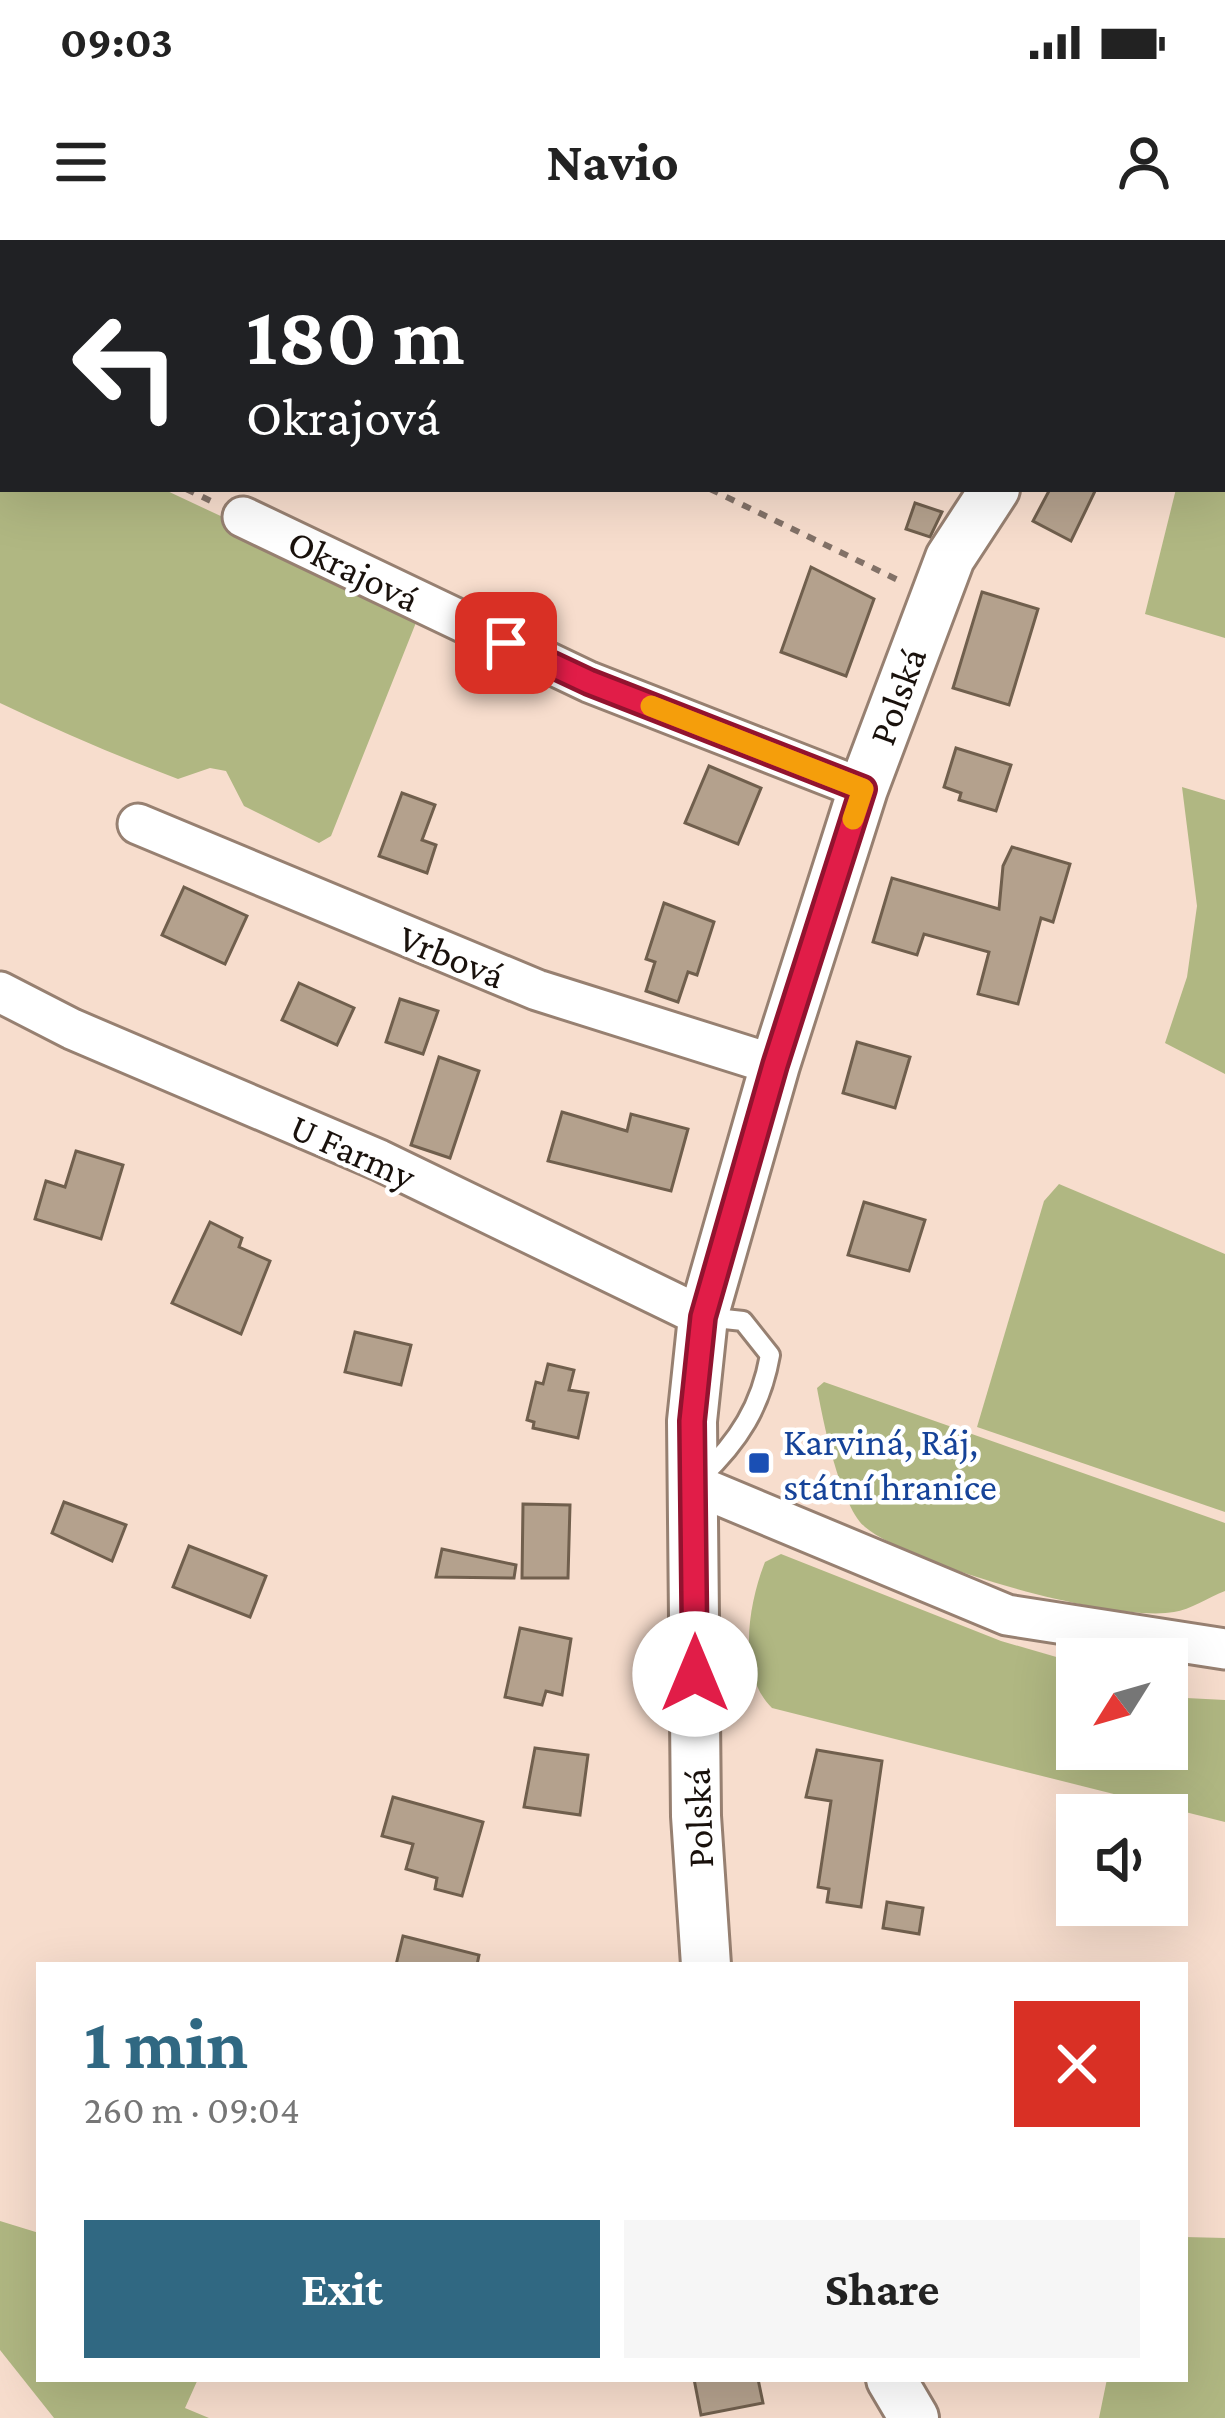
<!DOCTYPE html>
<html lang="en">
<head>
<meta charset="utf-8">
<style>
  :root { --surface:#fff; --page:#f6f6f6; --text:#222; --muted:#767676; --accent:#306882 }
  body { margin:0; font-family:"Crimson Pro",serif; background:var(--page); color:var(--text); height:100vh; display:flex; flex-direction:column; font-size:45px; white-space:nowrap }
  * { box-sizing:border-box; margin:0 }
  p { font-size:39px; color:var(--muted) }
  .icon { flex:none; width:66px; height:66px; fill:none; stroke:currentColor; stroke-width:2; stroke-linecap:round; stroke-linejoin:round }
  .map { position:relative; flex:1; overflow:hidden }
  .panel { position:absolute; left:36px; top:1722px; width:1152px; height:420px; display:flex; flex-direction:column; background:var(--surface); border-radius:0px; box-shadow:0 12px 48px #0002 }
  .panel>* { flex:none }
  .guide { position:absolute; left:0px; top:0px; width:1227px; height:252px; box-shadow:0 12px 48px #0002; background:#202124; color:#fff; overflow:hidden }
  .needle { width:78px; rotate:233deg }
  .controls { position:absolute; left:1056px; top:1398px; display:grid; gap:24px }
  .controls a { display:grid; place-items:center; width:132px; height:132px; border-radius:0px; background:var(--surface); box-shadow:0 12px 48px #0002; font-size:60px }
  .pin { position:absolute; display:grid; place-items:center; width:102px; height:102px; color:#fff; margin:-51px; border-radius:24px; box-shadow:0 6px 18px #0006 }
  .me { position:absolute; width:132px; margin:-66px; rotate:0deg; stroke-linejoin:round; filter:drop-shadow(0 0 9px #0008) }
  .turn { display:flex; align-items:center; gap:42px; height:252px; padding:0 48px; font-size:54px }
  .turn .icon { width:156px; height:156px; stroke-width:2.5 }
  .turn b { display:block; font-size:84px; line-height:102px }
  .round { display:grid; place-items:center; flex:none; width:126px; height:126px; border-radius:0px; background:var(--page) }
  .headline { display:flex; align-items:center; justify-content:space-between; height:204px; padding:0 48px }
  h1 { font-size:72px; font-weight:700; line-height:90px; color:var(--accent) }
  .button { display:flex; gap:24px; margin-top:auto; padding:24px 48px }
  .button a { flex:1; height:138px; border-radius:0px; background:var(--accent); color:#fff; font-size:48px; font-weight:700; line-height:138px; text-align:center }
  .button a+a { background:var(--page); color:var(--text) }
  .status { display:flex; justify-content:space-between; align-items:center; height:84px; padding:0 60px; background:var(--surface); direction:ltr }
  .status svg { height:33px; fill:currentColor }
  header { display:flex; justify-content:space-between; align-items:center; height:156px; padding:0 48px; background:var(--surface); font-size:54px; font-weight:700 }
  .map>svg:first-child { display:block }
</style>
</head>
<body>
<div class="status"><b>09:03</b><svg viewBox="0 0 49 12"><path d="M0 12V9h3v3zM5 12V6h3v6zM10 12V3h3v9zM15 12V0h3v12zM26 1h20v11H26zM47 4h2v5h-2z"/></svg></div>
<header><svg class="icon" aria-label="menu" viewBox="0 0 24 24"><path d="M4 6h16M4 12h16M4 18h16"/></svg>Navio<svg class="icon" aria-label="person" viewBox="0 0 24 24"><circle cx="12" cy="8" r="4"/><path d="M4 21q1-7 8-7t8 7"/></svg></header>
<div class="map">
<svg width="1225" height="2178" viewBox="0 0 1225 2178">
  <rect width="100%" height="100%" fill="#f7ddcd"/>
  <g fill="#b0b782">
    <path d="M 1225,92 L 1225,398 L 1145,374 L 1176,249 L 1224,249 Z"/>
    <path d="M 0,172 L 3,249 L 163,249 L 421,370 L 331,596 L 319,603 L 244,566 L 226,531 L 210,528 L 178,539 C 117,516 59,491 0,463 Z"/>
    <path d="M 1182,547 L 1225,560 L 1225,834 L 1165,803 L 1187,737 L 1197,666 Z"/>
    <path d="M 1059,944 L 1225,1014 L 1225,1272 L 977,1187 L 1044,961 Z"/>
    <path d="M 824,1142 L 1225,1283 L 1225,1351 C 1209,1357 1190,1370 1174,1372 C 1113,1383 912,1326 865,1287 C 840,1265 823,1181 817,1148 Z"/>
    <path d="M 781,1314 L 1001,1401 L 1077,1423 L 1077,1509 L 1167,1509 L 1167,1457 L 1225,1460 L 1225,1582 L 772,1468 C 737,1434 748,1365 765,1322 Z"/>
    <path d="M 0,1981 L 39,1993 L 39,2139 L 198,2139 L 185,2168 L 209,2178 L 54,2178 L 0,2110 Z"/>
    <path d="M 1185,1997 L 1225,1998 L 1225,2178 L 1099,2178 L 1107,2139 L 1185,2139 Z"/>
  </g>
  <g fill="#b4a18d" stroke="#705f4d" stroke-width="3">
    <path d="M 1050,249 L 1096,249 L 1071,301 L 1033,281 Z"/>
    <path d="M 915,263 L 942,272 L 930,297 L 906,289 Z"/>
    <path d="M 811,327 L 874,359 L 846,436 L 781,412 Z"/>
    <path d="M 982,352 L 1038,369 L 1009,465 L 953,448 Z"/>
    <path d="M 956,508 L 1011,525 L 996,571 L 959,560 L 961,553 L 944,547 Z"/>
    <path d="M 709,526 L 761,548 L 738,604 L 685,583 Z"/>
    <path d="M 402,553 L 435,565 L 422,600 L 436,605 L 427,633 L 379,616 Z"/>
    <path d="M 1012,607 L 1070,624 L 1053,682 L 1041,678 L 1018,764 L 978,754 L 989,712 L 924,694 L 917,715 L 873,702 L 892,638 L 999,669 L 1003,626 Z"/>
    <path d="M 184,647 L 247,676 L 225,724 L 162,695 Z"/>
    <path d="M 664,663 L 714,682 L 697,735 L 688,732 L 678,762 L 646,751 L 655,722 L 646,719 Z"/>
    <path d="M 299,743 L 354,768 L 337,805 L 282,780 Z"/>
    <path d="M 400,759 L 438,771 L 423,814 L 386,802 Z"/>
    <path d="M 857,802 L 910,817 L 895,868 L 843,853 Z"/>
    <path d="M 439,817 L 479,831 L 450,918 L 411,905 Z"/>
    <path d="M 562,872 L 627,891 L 631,874 L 688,889 L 671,951 L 548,921 Z"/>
    <path d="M 76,911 L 123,925 L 101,999 L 35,979 L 46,941 L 65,947 Z"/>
    <path d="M 864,962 L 925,980 L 909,1031 L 848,1015 Z"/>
    <path d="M 210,982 L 242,998 L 239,1007 L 270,1021 L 241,1094 L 172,1063 Z"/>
    <path d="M 355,1092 L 411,1105 L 401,1145 L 345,1132 Z"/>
    <path d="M 548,1124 L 574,1130 L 569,1150 L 588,1153 L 578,1198 L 533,1188 L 534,1182 L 527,1180 L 536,1142 L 543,1144 Z"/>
    <path d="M 64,1262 L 126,1285 L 112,1321 L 52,1293 Z"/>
    <path d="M 523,1264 L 570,1265 L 568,1338 L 522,1338 Z"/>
    <path d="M 189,1306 L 266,1336 L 250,1377 L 173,1347 Z"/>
    <path d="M 442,1309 L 516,1325 L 514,1338 L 436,1337 Z"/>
    <path d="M 520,1388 L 571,1399 L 562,1455 L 546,1451 L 542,1465 L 505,1457 Z"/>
    <path d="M 535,1508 L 588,1515 L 580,1575 L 524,1567 Z"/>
    <path d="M 817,1510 L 882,1521 L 861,1667 L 827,1662 L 829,1649 L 818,1647 L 831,1561 L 806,1557 Z"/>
    <path d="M 393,1557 L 483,1582 L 462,1656 L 435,1649 L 437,1638 L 406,1629 L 413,1604 L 382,1596 Z"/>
    <path d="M 887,1662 L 923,1668 L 919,1694 L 883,1688 Z"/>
    <path d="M 403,1696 L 479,1715 L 477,1725 L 396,1725 Z"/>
    <path d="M 694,2139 L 758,2139 L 763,2163 L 701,2175 Z"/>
  </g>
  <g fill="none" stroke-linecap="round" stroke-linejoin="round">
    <g stroke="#978071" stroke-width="24">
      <g id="service">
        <path d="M 1224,69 L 1225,67"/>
        <path d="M 701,1237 C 739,1201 761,1166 770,1115 L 743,1081 L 706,1077"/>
      </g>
    </g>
    <g stroke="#978071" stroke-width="45">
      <g id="minor">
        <path d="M 243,277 L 589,442 L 863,549"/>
        <path d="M 138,584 L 537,750 L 775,825"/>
        <path d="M 0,752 L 72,789 L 379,920 L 703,1077"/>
        <path d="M 693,1244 L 1007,1375 L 1225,1409"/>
      </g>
    </g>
    <g stroke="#978071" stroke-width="54">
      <g id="tertiary">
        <path d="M 1147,3 L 1149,0"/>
        <path d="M 706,1725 L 696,1576 L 692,1181 L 703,1077 L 775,825 L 863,549 L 950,318 L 995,249"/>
        <path d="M 891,2139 L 914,2178"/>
      </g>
    </g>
    <g stroke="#827167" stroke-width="6" stroke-dasharray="9 9" stroke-linecap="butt">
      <path d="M 198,0 L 204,3"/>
      <path d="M 0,157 L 3,158"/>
      <path d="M 186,249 L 215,263"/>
      <path d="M 710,249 L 898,340"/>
    </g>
    <use href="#service" stroke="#fff" stroke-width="18"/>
    <use href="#minor" stroke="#fff" stroke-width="39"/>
    <use href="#tertiary" stroke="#fff" stroke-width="48"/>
  </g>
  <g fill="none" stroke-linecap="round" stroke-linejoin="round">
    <g stroke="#92132f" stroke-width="30">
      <path id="route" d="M 506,403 L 589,442 L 863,549 L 775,825 L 703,1077 L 692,1181 L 695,1434"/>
    </g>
    <use href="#route" stroke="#e11d48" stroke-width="21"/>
    <path stroke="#f59e0b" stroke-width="21" d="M 651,466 L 863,549 L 853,579"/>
  </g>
  <rect fill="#1a4fb4" stroke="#fff" stroke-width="4.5" x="747" y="1211" width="24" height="24" rx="6"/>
  <g text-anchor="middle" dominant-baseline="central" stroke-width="9" stroke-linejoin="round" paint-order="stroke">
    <g font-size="39" fill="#19110c" stroke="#fff">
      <text transform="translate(354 330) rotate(26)">Okrajová</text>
      <text transform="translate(897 456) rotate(-70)">Polská</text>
      <text transform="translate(452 716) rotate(22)">Vrbová</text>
      <text transform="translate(353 911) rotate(24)">U Farmy</text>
      <text transform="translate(698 1578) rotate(-92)">Polská</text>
    </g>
    <g font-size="39" fill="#164399" stroke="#fff" text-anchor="start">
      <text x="783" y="1201">Karviná, Ráj,<tspan x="783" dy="45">státní hranice</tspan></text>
    </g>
  </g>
</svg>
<div class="controls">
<a><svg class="needle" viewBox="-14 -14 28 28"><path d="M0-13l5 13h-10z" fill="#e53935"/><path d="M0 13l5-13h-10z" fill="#767676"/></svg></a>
<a><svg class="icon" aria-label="sound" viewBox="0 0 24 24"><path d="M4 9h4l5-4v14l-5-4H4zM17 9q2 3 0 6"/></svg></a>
</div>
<div class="pin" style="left:506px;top:403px;background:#d93025"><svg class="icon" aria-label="arrive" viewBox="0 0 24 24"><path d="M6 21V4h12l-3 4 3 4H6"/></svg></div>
<svg class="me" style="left:695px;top:1434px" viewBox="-20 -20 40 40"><circle r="19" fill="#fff"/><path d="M0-13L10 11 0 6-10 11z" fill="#e11d48"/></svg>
<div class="guide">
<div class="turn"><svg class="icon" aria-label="left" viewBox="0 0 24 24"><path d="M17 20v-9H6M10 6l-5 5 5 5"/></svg><div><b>180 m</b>Okrajová</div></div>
</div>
<section class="panel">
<div class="headline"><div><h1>1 min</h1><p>260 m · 09:04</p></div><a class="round" style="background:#d93025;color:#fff"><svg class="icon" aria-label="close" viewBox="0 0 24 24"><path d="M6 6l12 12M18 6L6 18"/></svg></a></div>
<div class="button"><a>Exit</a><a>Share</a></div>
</section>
</div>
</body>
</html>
